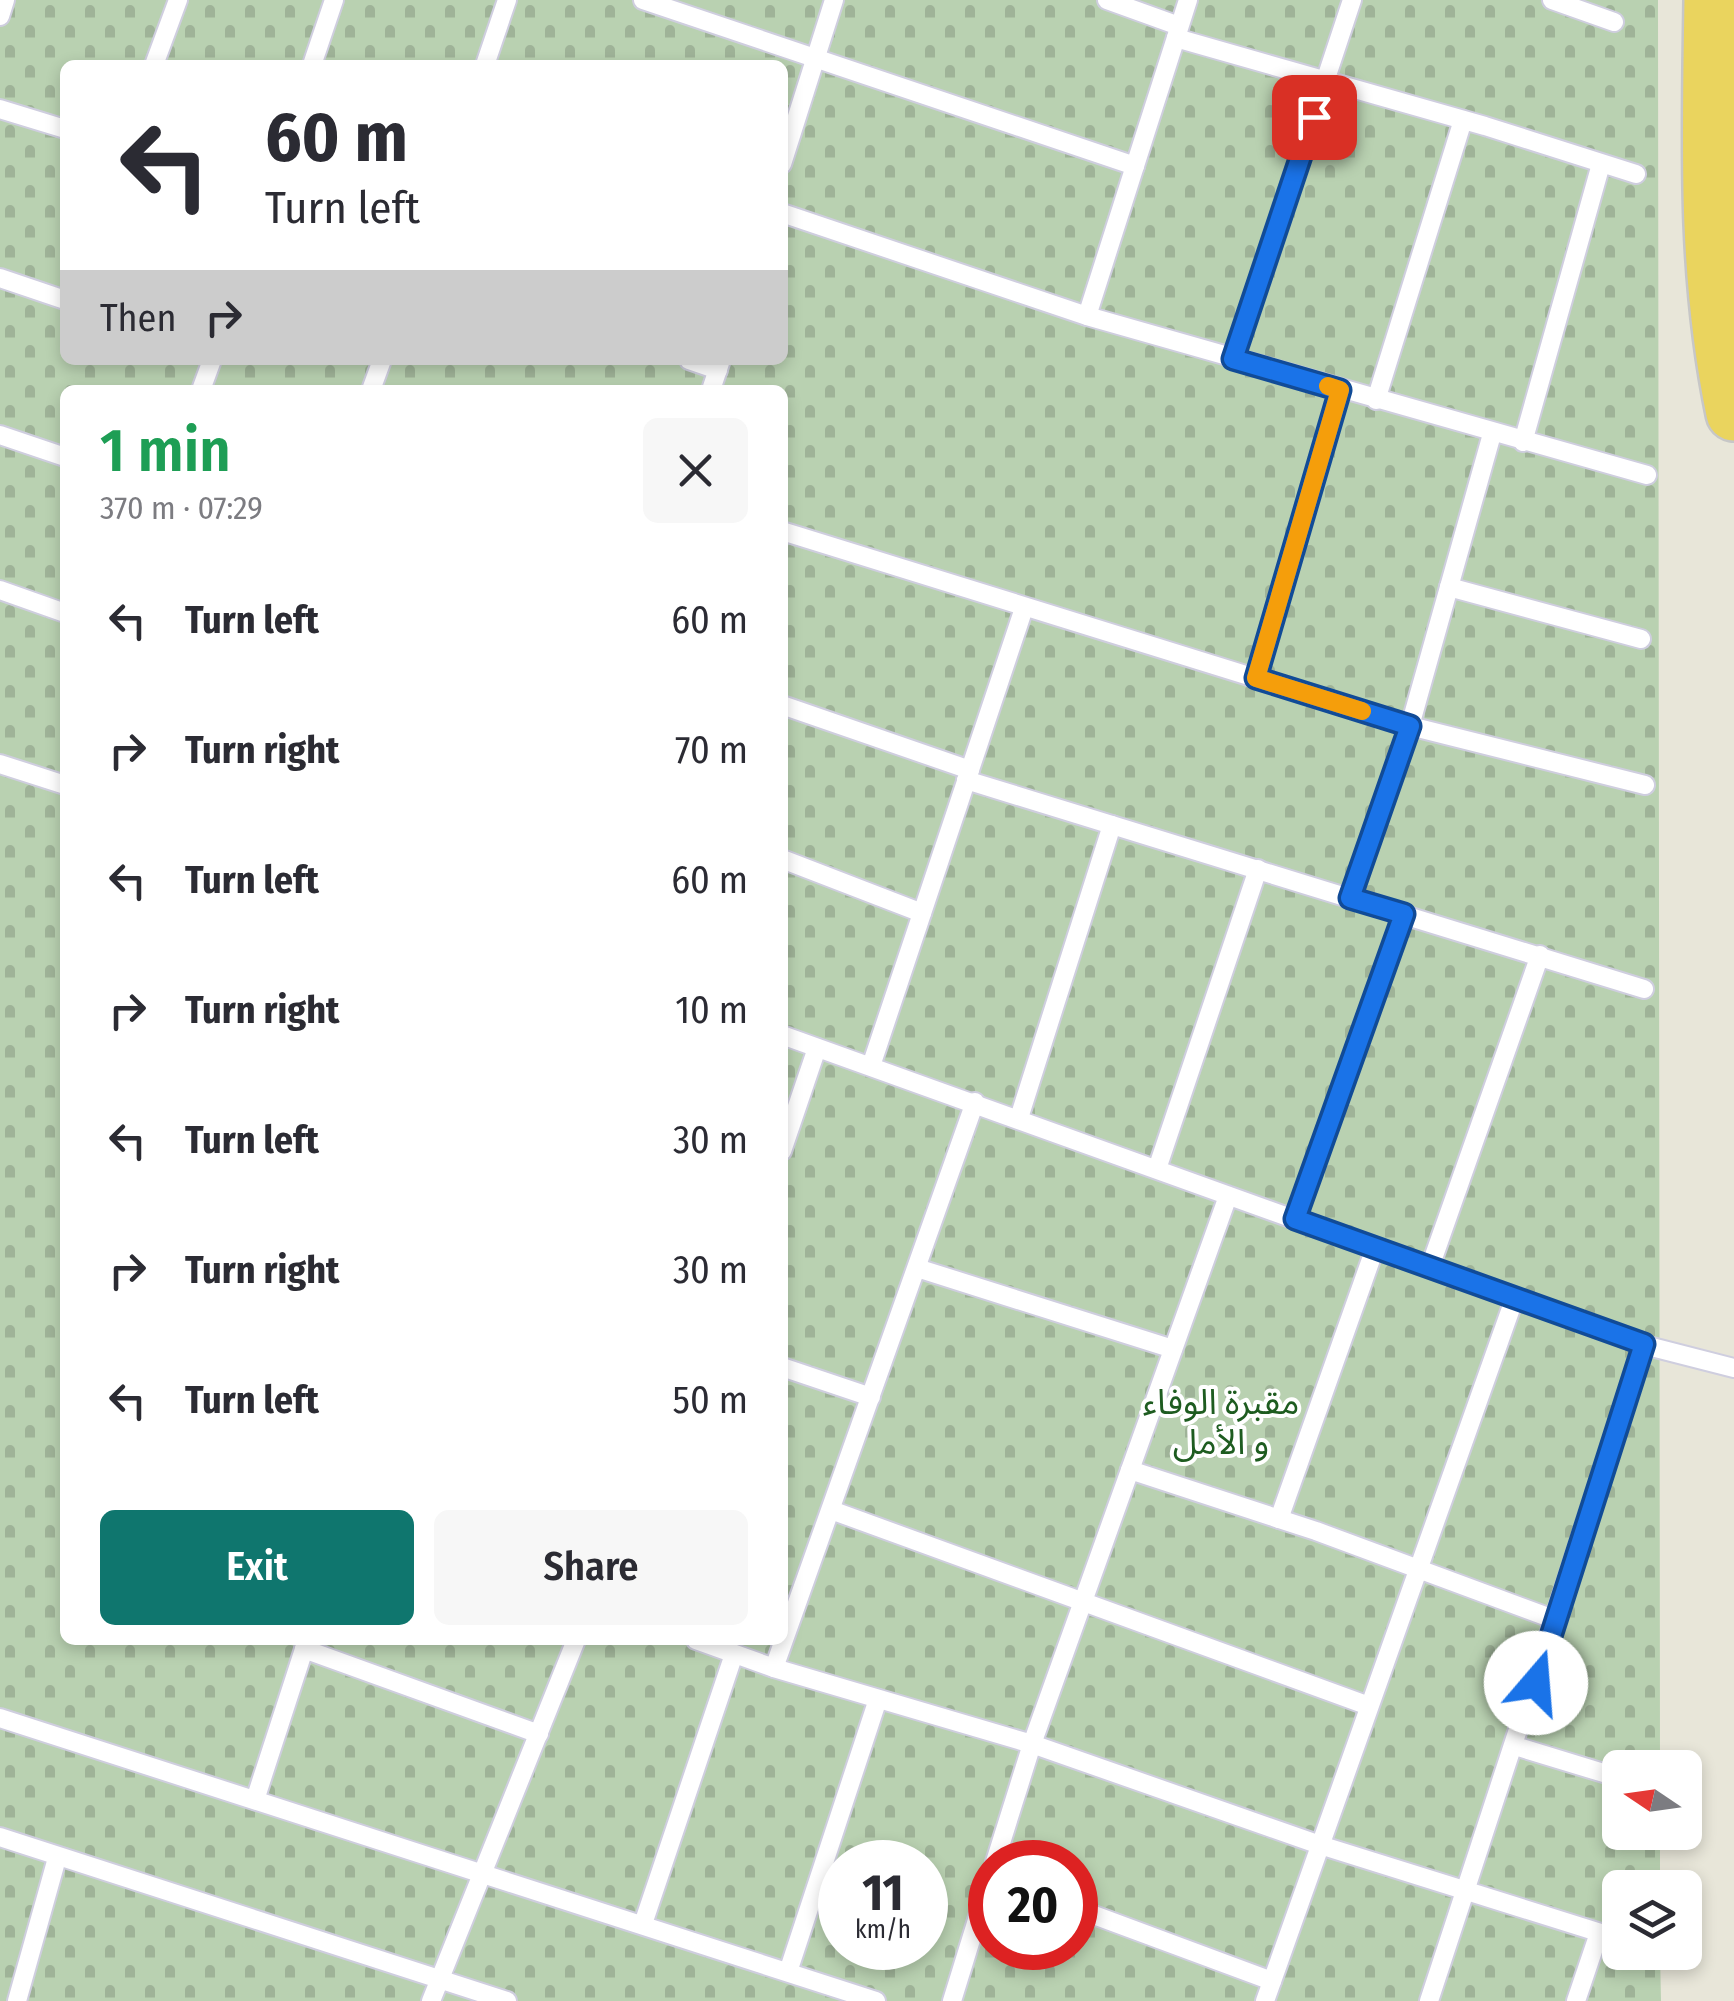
<!DOCTYPE html>
<html lang="en">
<head>
<meta charset="utf-8">
<style>
  :root { --surface:#fff; --page:#f7f7f7; --text:#2b2b33; --muted:#7c7c81; --accent:#0f766e }
  body { margin:0; font-family:"Fira Sans Condensed","Noto Sans Arabic",sans-serif; background:var(--page); color:var(--text); height:100vh; display:flex; flex-direction:column; font-size:38px; white-space:nowrap }
  * { box-sizing:border-box; margin:0 }
  p { font-size:32px; color:var(--muted) }
  .icon { flex:none; width:55px; height:55px; fill:none; stroke:currentColor; stroke-width:2; stroke-linecap:round; stroke-linejoin:round }
  .map { position:relative; flex:1; overflow:hidden }
  .drawer { position:absolute; left:60px; top:385px; width:728px; height:1260px; display:flex; flex-direction:column; background:var(--surface); border-radius:15px; box-shadow:0 5px 15px #0003 }
  .drawer>* { flex:none }
  .hud { position:absolute; left:60px; top:60px; width:728px; height:305px; border-radius:15px; box-shadow:0 5px 15px #0003; background:#fff; color:var(--text); overflow:hidden }
  .needle { width:65px; rotate:283deg }
  .tools { position:absolute; left:1602px; top:1750px; display:grid; gap:20px }
  .tools a { display:grid; place-items:center; width:100px; height:100px; border-radius:15px; background:var(--surface); box-shadow:0 5px 15px #0003; font-size:50px }
  .speed { position:absolute; left:818px; top:1840px; display:flex; gap:20px; font-size:50px; font-weight:700; text-align:center }
  .speed>* { display:grid; place-content:center; width:130px; height:130px; border-radius:50%; background:var(--surface); box-shadow:0 5px 15px #0003; line-height:1 }
  .speed small { font-size:25px; font-weight:400 }
  .speed .limit { border:15px solid #d22; background:#fff; color:#111 }
  .pin { position:absolute; display:grid; place-items:center; width:85px; height:85px; color:#fff; margin:-42px; border-radius:20px; box-shadow:0 5px 15px #0006 }
  .me { position:absolute; width:110px; margin:-55px; rotate:18deg; stroke-linejoin:round; filter:drop-shadow(0 0 8px #0008) }
  .turn { display:flex; align-items:center; gap:35px; height:210px; padding:0 40px; font-size:45px }
  .turn .icon { width:130px; height:130px; stroke-width:2.5 }
  .turn b { display:block; font-size:70px; line-height:85px }
  .then { display:flex; align-items:center; height:95px; padding:0 40px; background:#0003; gap:20px; font-size:38px }
  .round { display:grid; place-items:center; flex:none; width:105px; height:105px; border-radius:15px; background:var(--page) }
  .headline { display:flex; align-items:center; justify-content:space-between; height:170px; padding:0 40px }
  h1 { font-size:60px; font-weight:600; line-height:75px; color:#1e9e55 }
  .primary-button { display:flex; gap:20px; margin-top:auto; padding:20px 40px }
  .primary-button a { flex:1; height:115px; border-radius:15px; background:var(--accent); color:#fff; font-size:40px; font-weight:600; line-height:115px; text-align:center }
  .primary-button a+a { background:var(--page); color:var(--text) }
  ul { padding:0; list-style:none }
  li { display:flex; align-items:center; gap:30px; height:130px; padding:0 40px }
  li div { flex:1 }
  li b { display:block; font-size:38px }
  li em { font-style:normal }
  .map>svg:first-child { display:block }
</style>
</head>
<body>
<div class="map">
<svg width="1734" height="2001" viewBox="0 0 1734 2001">
  <defs>
    <pattern id="cemetery-stones" width="16" height="16" patternUnits="userSpaceOnUse" patternTransform="scale(2.5)"><rect width="16" height="16" fill="#b9d1b1"/><path d="M2 7V4a2 2 0 0 1 4 0v3zM10 15v-3a2 2 0 0 1 4 0v3z" fill="#9fb398"/></pattern>
  </defs>
  <rect width="100%" height="100%" fill="#e8e6d9"/>
  <path fill="url(#cemetery-stones)" fill-rule="evenodd" d="M 0,0 L 1658,0 L 1660,1767 L 1620,1768 L 1620,1832 L 1660,1833 L 1660,1887 L 1620,1888 L 1620,1952 L 1660,1953 L 1661,2001 L 0,2001 ZM 65,65 L 782,65 L 782,360 L 65,360 ZM 65,390 L 782,390 L 782,1640 L 65,1640 ZM 840,1862 L 925,1862 L 925,1948 L 840,1948 ZM 990,1862 L 1075,1862 L 1075,1948 L 990,1948 Z"/>
  <g fill="none" stroke-linecap="round" stroke-linejoin="round">
    <g stroke="#cfcedf" stroke-width="22">
      <g id="service">
        <path d="M 643,0 L 1135,166"/>
        <path d="M 1107,0 L 1179,26"/>
        <path d="M 1552,0 L 1614,22"/>
        <path d="M 0,16 L 5,0"/>
        <path d="M 1176,38 L 1485,126 L 1636,174"/>
        <path d="M 154,65 L 178,0"/>
        <path d="M 312,65 L 334,0"/>
        <path d="M 485,65 L 507,0"/>
        <path d="M 0,109 L 65,129"/>
        <path d="M 782,164 L 834,0"/>
        <path d="M 782,213 L 1087,316 L 1647,475"/>
        <path d="M 0,278 L 65,300"/>
        <path d="M 1087,316 L 1188,0"/>
        <path d="M 1233,359 L 1352,0"/>
        <path d="M 689,360 L 718,370"/>
        <path d="M 201,390 L 212,360"/>
        <path d="M 371,390 L 382,360"/>
        <path d="M 711,390 L 721,360"/>
        <path d="M 1376,400 L 1463,120"/>
        <path d="M 0,435 L 65,457"/>
        <path d="M 1523,442 L 1601,164"/>
        <path d="M 782,531 L 1410,726 L 1492,434"/>
        <path d="M 1449,587 L 1641,639"/>
        <path d="M 0,590 L 65,613"/>
        <path d="M 1257,678 L 1340,390"/>
        <path d="M 782,705 L 970,770"/>
        <path d="M 0,764 L 65,785"/>
        <path d="M 966,780 L 1644,989"/>
        <path d="M 782,859 L 922,913"/>
        <path d="M 1350,898 L 1410,726 L 1645,785"/>
        <path d="M 782,1035 L 1644,1345 L 1734,1368"/>
        <path d="M 871,1066 L 1024,608"/>
        <path d="M 975,1102 L 774,1668 L 1032,1744 L 1320,1845 L 1620,1939"/>
        <path d="M 1019,1118 L 1112,825"/>
        <path d="M 782,1151 L 817,1048"/>
        <path d="M 1157,1169 L 1258,869"/>
        <path d="M 1295,1219 L 1404,914"/>
        <path d="M 1430,1267 L 1540,955"/>
        <path d="M 917,1268 L 1173,1349"/>
        <path d="M 782,1367 L 871,1397"/>
        <path d="M 1130,1470 L 1316,1531 L 1556,1620"/>
        <path d="M 831,1510 L 1369,1706"/>
        <path d="M 1279,1519 L 1375,1248"/>
        <path d="M 696,1640 L 774,1668"/>
        <path d="M 304,1649 L 539,1734"/>
        <path d="M 0,1718 L 876,2001"/>
        <path d="M 1515,1746 L 1620,1778"/>
        <path d="M 255,1800 L 307,1640"/>
        <path d="M 0,1837 L 507,2001"/>
        <path d="M 995,1862 L 1032,1744 L 1228,1196"/>
        <path d="M 1075,1908 L 1272,1981"/>
        <path d="M 643,1924 L 734,1654"/>
        <path d="M 788,1972 L 878,1699"/>
        <path d="M 17,2001 L 57,1858"/>
        <path d="M 431,2001 L 576,1640"/>
        <path d="M 952,2001 L 990,1878"/>
        <path d="M 1265,2001 L 1515,1297"/>
        <path d="M 1429,2001 L 1644,1345"/>
        <path d="M 1576,2001 L 1599,1933"/>
      </g>
    </g>
    <g stroke="#c7c7c7" stroke-width="60">
      <path id="trunk" d="M 1712,0 C 1710,142 1705,273 1734,413"/>
    </g>
    <use href="#service" stroke="#fff" stroke-width="18"/>
    <use href="#trunk" stroke="#ead45e" stroke-width="55"/>
  </g>
  <g fill="none" stroke-linecap="round" stroke-linejoin="round">
    <g stroke="#114b97" stroke-width="25">
      <path id="route" d="M 1314,117 L 1233,359 L 1340,390 L 1256,678 L 1410,726 L 1350,898 L 1404,914 L 1295,1219 L 1644,1344 L 1536,1683"/>
    </g>
    <use href="#route" stroke="#1a73e8" stroke-width="18"/>
    <path stroke="#f59e0b" stroke-width="18" d="M 1328,386 L 1340,390 L 1256,678 L 1362,711"/>
  </g>
  <g text-anchor="middle" dominant-baseline="central" stroke-width="8" stroke-linejoin="round" paint-order="stroke">
    <g font-size="35" fill="#1e5c20" stroke="#fff">
      <text x="1221" y="1402">مقبرة الوفاء<tspan x="1221" dy="40">و الأمل</tspan></text>
    </g>
  </g>
</svg>
<div class="tools">
<a><svg class="needle" viewBox="-14 -14 28 28"><path d="M0-13l5 13h-10z" fill="#e53935"/><path d="M0 13l5-13h-10z" fill="#7c7c81"/></svg></a>
<a><svg class="icon" aria-label="layers" viewBox="0 0 24 24"><path d="M12 4l9 5-9 5-9-5zM3 14l9 5 9-5"/></svg></a>
</div>
<div class="speed"><div>11<small>km/h</small></div><div class="limit">20</div></div>
<div class="pin" style="left:1314px;top:117px;background:#d93025"><svg class="icon" aria-label="arrive" viewBox="0 0 24 24"><path d="M6 21V4h12l-3 4 3 4H6"/></svg></div>
<svg class="me" style="left:1536px;top:1683px" viewBox="-20 -20 40 40"><circle r="19" fill="#fff"/><path d="M0-13L10 11 0 6-10 11z" fill="#1a73e8"/></svg>
<div class="hud">
<div class="turn"><svg class="icon" aria-label="left" viewBox="0 0 24 24"><path d="M17 20v-9H6M10 6l-5 5 5 5"/></svg><div><b>60 m</b>Turn left</div></div>
<div class="then">Then<svg class="icon" aria-label="right" viewBox="0 0 24 24"><path d="M7 20v-9h11M14 6l5 5-5 5"/></svg></div>
</div>
<section class="drawer">
<div class="headline"><div><h1>1 min</h1><p>370 m · 07:29</p></div><a class="round"><svg class="icon" aria-label="close" viewBox="0 0 24 24"><path d="M6 6l12 12M18 6L6 18"/></svg></a></div>
<ul>
<li><svg class="icon" aria-label="left" viewBox="0 0 24 24"><path d="M17 20v-9H6M10 6l-5 5 5 5"/></svg><div><b>Turn left</b></div><em>60 m</em></li>
<li><svg class="icon" aria-label="right" viewBox="0 0 24 24"><path d="M7 20v-9h11M14 6l5 5-5 5"/></svg><div><b>Turn right</b></div><em>70 m</em></li>
<li><svg class="icon" aria-label="left" viewBox="0 0 24 24"><path d="M17 20v-9H6M10 6l-5 5 5 5"/></svg><div><b>Turn left</b></div><em>60 m</em></li>
<li><svg class="icon" aria-label="right" viewBox="0 0 24 24"><path d="M7 20v-9h11M14 6l5 5-5 5"/></svg><div><b>Turn right</b></div><em>10 m</em></li>
<li><svg class="icon" aria-label="left" viewBox="0 0 24 24"><path d="M17 20v-9H6M10 6l-5 5 5 5"/></svg><div><b>Turn left</b></div><em>30 m</em></li>
<li><svg class="icon" aria-label="right" viewBox="0 0 24 24"><path d="M7 20v-9h11M14 6l5 5-5 5"/></svg><div><b>Turn right</b></div><em>30 m</em></li>
<li><svg class="icon" aria-label="left" viewBox="0 0 24 24"><path d="M17 20v-9H6M10 6l-5 5 5 5"/></svg><div><b>Turn left</b></div><em>50 m</em></li>
</ul>
<div class="primary-button"><a>Exit</a><a>Share</a></div>
</section>
</div>
</body>
</html>
